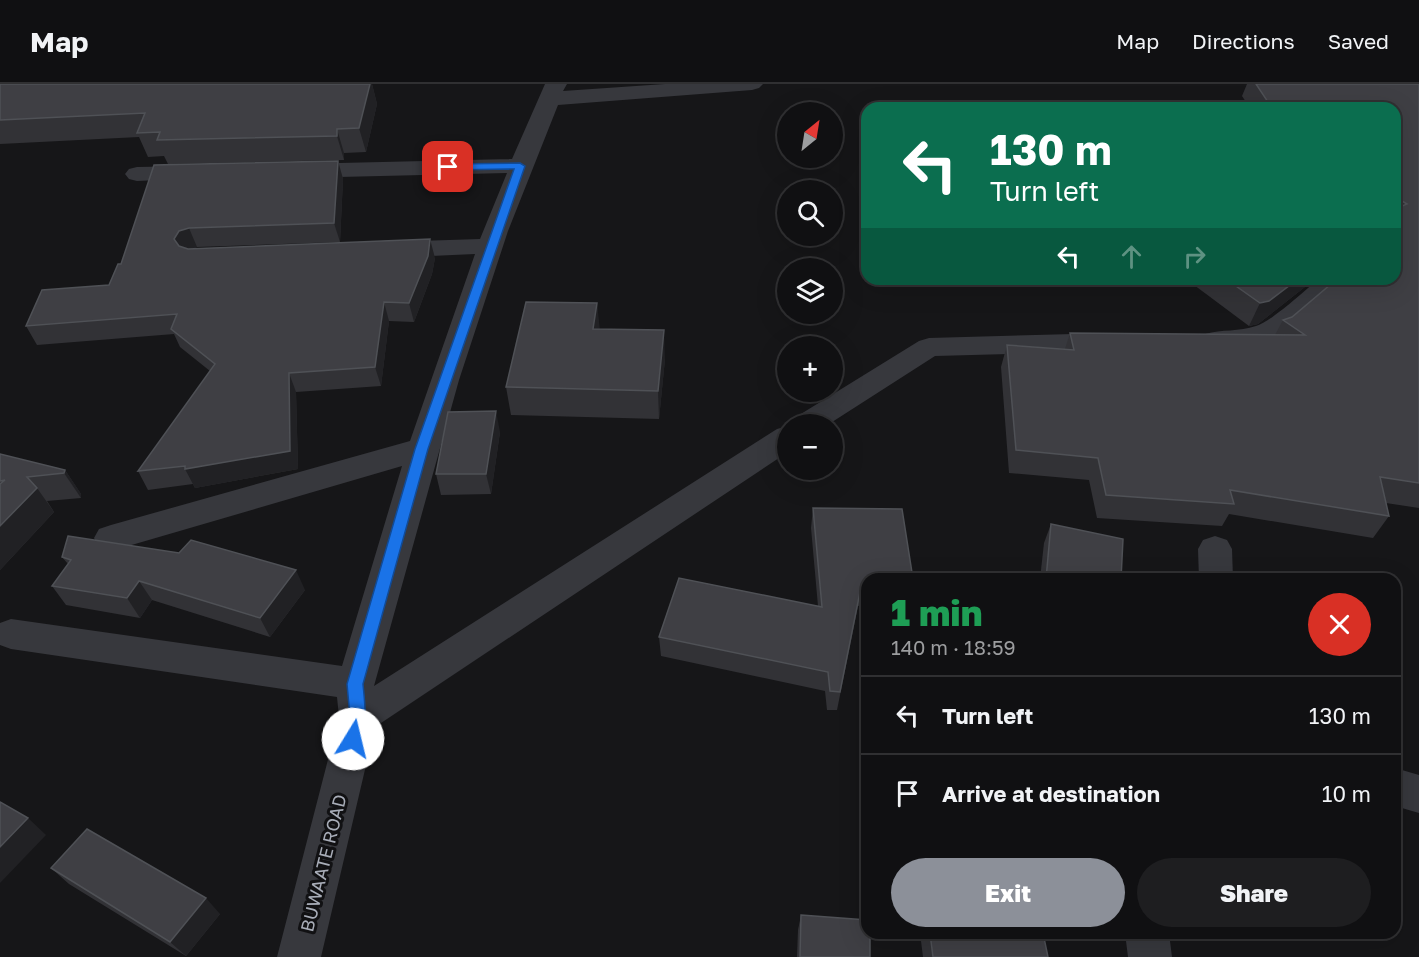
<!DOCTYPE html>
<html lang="en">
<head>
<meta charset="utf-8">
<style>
  :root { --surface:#101012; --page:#1e1e20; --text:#f1f3f6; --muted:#9c9d9f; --line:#303032; --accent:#8c9099 }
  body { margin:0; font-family:"Golos Text",sans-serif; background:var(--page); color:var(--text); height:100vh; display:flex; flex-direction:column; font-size:22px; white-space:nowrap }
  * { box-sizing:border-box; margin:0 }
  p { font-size:20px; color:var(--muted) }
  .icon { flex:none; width:33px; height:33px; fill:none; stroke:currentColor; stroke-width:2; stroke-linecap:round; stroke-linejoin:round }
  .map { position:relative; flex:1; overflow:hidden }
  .details { position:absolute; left:861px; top:489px; width:540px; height:366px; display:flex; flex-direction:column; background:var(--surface); border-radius:18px; box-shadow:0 6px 24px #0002,0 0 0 2px var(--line) }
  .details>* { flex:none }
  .top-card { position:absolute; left:861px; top:18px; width:540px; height:183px; border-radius:18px; box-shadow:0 6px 24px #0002,0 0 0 2px var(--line); background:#0b6e4f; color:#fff; overflow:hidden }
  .needle { width:39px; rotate:30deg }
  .tools { position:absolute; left:777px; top:18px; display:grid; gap:12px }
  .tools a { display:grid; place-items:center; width:66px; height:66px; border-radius:50%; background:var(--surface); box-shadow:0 6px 24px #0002,0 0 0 2px var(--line); font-size:30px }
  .pin { position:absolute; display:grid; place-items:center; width:51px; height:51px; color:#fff; margin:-26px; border-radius:12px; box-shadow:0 3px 9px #0006 }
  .me { position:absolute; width:66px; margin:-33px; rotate:9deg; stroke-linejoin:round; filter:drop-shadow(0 0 4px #0008) }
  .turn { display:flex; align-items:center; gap:21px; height:126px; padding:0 30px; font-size:27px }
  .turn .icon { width:78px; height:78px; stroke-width:2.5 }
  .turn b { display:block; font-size:42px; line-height:51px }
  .lanes { display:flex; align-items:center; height:57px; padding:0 30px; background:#0003; justify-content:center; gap:30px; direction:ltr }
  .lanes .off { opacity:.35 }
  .round { display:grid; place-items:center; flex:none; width:63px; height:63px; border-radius:32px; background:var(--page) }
  .summary { display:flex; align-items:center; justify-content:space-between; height:102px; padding:0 30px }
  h1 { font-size:36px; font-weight:800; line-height:45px; color:#1e9e55 }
  .cta { display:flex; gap:12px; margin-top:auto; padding:12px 30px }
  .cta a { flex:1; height:69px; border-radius:36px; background:var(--accent); color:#fff; font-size:24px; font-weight:800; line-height:69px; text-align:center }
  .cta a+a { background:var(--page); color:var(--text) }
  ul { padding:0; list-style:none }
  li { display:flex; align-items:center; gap:18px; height:78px; padding:0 30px; border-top:2px solid var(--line) }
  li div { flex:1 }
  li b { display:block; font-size:22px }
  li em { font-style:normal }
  header { display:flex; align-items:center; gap:36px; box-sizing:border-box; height:84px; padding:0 30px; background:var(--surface); border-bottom:2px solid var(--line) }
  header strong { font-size:28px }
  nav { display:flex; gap:33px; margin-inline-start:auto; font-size:21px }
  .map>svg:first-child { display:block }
</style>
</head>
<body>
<header>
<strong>Map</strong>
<nav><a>Map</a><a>Directions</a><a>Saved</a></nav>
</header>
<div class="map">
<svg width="1419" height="873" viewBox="0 0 1419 873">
  <rect width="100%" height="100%" fill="#161618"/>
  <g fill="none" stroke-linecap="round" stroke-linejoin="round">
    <g fill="#37383d" fill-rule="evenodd">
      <path d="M 545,0 L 567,0 L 563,7 L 665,0 L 763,0 L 759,4 L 752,6 L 558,21 L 508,147 L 459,296 L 374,602 L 777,345 L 788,342 L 788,368 L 375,643 L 321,873 L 277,873 L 339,633 L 337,613 L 11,565 L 0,561 L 0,539 L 11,535 L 342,582 L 402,382 L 111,467 L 99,463 L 94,454 L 99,445 L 111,441 L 410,357 L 475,170 L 387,174 L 378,171 L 374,166 L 378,161 L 387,158 L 480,155 L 507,89 L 297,94 L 289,92 L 285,87 L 289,82 L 297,80 L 512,75 Z"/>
      <path d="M 194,82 L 202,84 L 206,89 L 202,94 L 137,97 L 129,95 L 125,90 L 129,85 L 137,83 Z"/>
      <path d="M 1319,195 L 1349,195 L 1279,254 L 1238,265 L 1205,262 L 1201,256 L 1205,250 C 1222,245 1239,248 1256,242 C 1271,238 1305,206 1319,195 Z"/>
      <path d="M 1112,249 L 1122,252 L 1126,258 L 1122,264 L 1112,267 L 935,272 L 829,340 L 792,340 L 796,333 L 919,257 L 929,254 Z"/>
      <path d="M 1215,452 L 1227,456 L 1232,465 L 1233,495 L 1199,495 L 1198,465 L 1203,456 Z"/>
      <path d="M 1395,684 L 1419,691 L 1419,729 L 1395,722 Z"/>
      <path d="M 1125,849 L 1169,849 L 1172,873 L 1128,873 Z"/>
    </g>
  </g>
  <g fill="#323236">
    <path d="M 0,0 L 372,0 L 377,20 L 366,68 L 344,69 L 344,76 L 168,80 L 164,72 L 148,73 L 139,53 L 0,60 Z"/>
    <path d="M 1247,0 L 1419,0 L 1419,424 L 1386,419 L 1389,432 L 1373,454 L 1229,430 L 1222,442 L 1097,434 L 1089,396 L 1009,389 L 1001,283 L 1007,261 L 1065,265 L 1070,249 L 1275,251 L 1283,236 L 1395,195 L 1395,24 L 1250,24 L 1242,12 Z"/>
    <path d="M 338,77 L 343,95 L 340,158 L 197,163 L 191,165 L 435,174 L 432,190 L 414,238 L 389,237 L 381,302 L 296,308 L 298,385 L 195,404 L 193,400 L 148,406 L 138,387 L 210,287 L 180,263 L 174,250 L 37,261 L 26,242 L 109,201 L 121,180 L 154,81 Z"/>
    <path d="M 1186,195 L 1315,195 L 1258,240 L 1249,242 Z"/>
    <path d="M 597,219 L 599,245 L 665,275 L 659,335 L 511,331 L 506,303 Z"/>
    <path d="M 500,348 L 491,410 L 441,411 L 436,390 Z"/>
    <path d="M 0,370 L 65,386 L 81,410 L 81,414 L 47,417 L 54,428 L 0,486 Z"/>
    <path d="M 813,424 L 867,495 L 867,522 L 858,522 L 837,626 L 827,626 L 825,607 L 661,572 L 659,553 L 818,522 L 811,444 Z"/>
    <path d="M 1051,440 L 1121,495 L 1040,495 L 1044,459 Z"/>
    <path d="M 62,473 L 305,506 L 270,553 L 152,516 L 140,534 L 66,521 L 52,502 L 68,480 Z"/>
    <path d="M 51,784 L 220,830 L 186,872 L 69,800 Z"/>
    <path d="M 801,831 L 870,873 L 797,873 L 798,846 Z"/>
    <path d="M 920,849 L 1043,849 L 1048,873 L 923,873 Z"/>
  </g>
  <g fill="#212124">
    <path d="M 370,0 L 372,0 L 377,20 L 366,68 L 359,44 Z"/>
    <path d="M 337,45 L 344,69 L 344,76 L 337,52 Z"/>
    <path d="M 338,77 L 343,95 L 340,158 L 334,139 Z"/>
    <path d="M 189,144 L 197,163 L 187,166 L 182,173 L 174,155 L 179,147 Z"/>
    <path d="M 430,155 L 435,174 L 432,190 L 414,238 L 409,219 Z"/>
    <path d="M 1298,195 L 1315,195 L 1258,240 L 1249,242 L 1260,219 Z"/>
    <path d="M 384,218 L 389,237 L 381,302 L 375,283 Z"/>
    <path d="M 597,219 L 600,247 L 593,245 Z"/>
    <path d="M 664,246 L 665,275 L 659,335 L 658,307 Z"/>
    <path d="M 289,289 L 296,308 L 298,385 L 195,404 L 185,385 Z"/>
    <path d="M 496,327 L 500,348 L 491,410 L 486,390 Z"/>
    <path d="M 65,386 L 81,410 L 81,414 L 64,389 Z"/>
    <path d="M 37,404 L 54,428 L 0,486 L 0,442 Z"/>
    <path d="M 296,486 L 305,506 L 270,553 L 260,534 Z"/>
    <path d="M 139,497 L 152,516 L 140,534 L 127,514 Z"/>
    <path d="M 28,734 L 46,751 L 0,799 L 0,763 Z"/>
    <path d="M 206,814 L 220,830 L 186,872 L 170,858 Z"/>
  </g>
  <g fill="#3f3f44" stroke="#4f5156" stroke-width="1.5">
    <path d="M 0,0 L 370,0 L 359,44 L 337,45 L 337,52 L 157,56 L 160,48 L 137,49 L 145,29 L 0,36 Z"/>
    <path d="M 1256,0 L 1419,0 L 1419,399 L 1380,393 L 1389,432 L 1230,406 L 1234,420 L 1106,411 L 1098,374 L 1016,366 L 1007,261 L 1074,266 L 1070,249 L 1305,251 L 1283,236 L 1292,233 L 1337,195 L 1395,195 L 1395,125 L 1407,120 L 1395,113 L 1395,24 L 1272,24 Z"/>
    <path d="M 338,77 L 334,139 L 189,144 L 179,147 L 174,155 L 179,162 L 188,165 L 430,155 L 428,172 L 409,219 L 384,218 L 375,283 L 289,289 L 290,367 L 185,385 L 185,382 L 138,387 L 215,280 L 171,245 L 177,230 L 26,242 L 42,206 L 109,201 L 118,180 L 121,180 L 154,81 Z"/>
    <path d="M 1226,195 L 1298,195 L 1269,217 L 1260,219 Z"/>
    <path d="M 526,218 L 597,219 L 593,245 L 664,246 L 658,307 L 506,303 Z"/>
    <path d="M 496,327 L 486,390 L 436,390 L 448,328 Z"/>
    <path d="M 0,370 L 65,386 L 64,389 L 27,393 L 37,404 L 0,442 L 0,400 L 5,396 L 0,397 Z"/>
    <path d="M 813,424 L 902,425 L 913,495 L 867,495 L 867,503 L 861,503 L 840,608 L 830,607 L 828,588 L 659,553 L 679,494 L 822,523 Z"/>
    <path d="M 1051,440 L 1123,455 L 1121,495 L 1046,495 Z"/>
    <path d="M 68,452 L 179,469 L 191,456 L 296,486 L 260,534 L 139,497 L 127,514 L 52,502 L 71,476 L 62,473 Z"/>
    <path d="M 0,718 L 28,734 L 0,763 Z"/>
    <path d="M 87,745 L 206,814 L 170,858 L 51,784 Z"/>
    <path d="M 801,831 L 867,836 L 867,849 L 870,849 L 870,873 L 800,873 Z"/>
    <path d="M 930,849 L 1043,849 L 1048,873 L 933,873 Z"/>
  </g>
  <path fill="#1a73e8" stroke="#114b97" stroke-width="1.5" d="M 520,79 L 525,82 L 428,365 L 363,600 C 365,621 368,640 359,660 L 353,662 L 347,660 L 345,655 L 350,633 L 347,600 L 415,365 L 514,85 L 448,86 L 443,83 L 448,80 Z"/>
  <g text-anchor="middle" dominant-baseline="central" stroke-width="6" stroke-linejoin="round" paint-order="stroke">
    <g font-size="18" fill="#a8adb8" stroke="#111113">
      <text transform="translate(323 779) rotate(-76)">BUWAATE ROAD</text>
    </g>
  </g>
</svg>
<div class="tools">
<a><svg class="needle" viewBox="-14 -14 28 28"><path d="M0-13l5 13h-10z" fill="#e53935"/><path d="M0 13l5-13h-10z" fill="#9c9d9f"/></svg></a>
<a><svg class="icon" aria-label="search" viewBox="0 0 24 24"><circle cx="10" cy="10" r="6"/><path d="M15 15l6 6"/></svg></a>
<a><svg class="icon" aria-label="layers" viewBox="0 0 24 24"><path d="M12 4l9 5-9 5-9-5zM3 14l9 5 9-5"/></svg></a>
<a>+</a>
<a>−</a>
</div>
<div class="pin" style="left:448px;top:83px;background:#d93025"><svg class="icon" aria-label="arrive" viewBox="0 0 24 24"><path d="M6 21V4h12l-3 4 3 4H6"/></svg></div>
<svg class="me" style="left:353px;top:655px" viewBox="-20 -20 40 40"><circle r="19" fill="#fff"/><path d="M0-13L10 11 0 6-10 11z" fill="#1a73e8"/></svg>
<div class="top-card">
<div class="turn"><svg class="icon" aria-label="left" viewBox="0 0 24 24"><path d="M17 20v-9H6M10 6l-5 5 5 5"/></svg><div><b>130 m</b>Turn left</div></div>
<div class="lanes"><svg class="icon" aria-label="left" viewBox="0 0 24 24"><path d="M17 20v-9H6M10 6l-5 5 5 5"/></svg><svg class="icon off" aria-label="ahead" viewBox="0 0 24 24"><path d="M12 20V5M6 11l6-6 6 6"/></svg><svg class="icon off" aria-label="right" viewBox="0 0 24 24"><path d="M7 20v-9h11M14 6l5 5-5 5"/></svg></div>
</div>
<section class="details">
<div class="summary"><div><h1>1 min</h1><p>140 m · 18:59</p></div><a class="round" style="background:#d93025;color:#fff"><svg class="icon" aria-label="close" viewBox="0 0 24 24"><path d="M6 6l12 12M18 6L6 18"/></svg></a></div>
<ul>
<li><svg class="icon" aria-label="left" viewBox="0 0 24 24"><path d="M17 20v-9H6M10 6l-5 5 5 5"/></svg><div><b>Turn left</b></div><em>130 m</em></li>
<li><svg class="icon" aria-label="arrive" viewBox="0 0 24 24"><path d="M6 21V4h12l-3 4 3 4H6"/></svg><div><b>Arrive at destination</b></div><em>10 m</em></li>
</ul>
<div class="cta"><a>Exit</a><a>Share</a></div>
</section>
</div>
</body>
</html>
